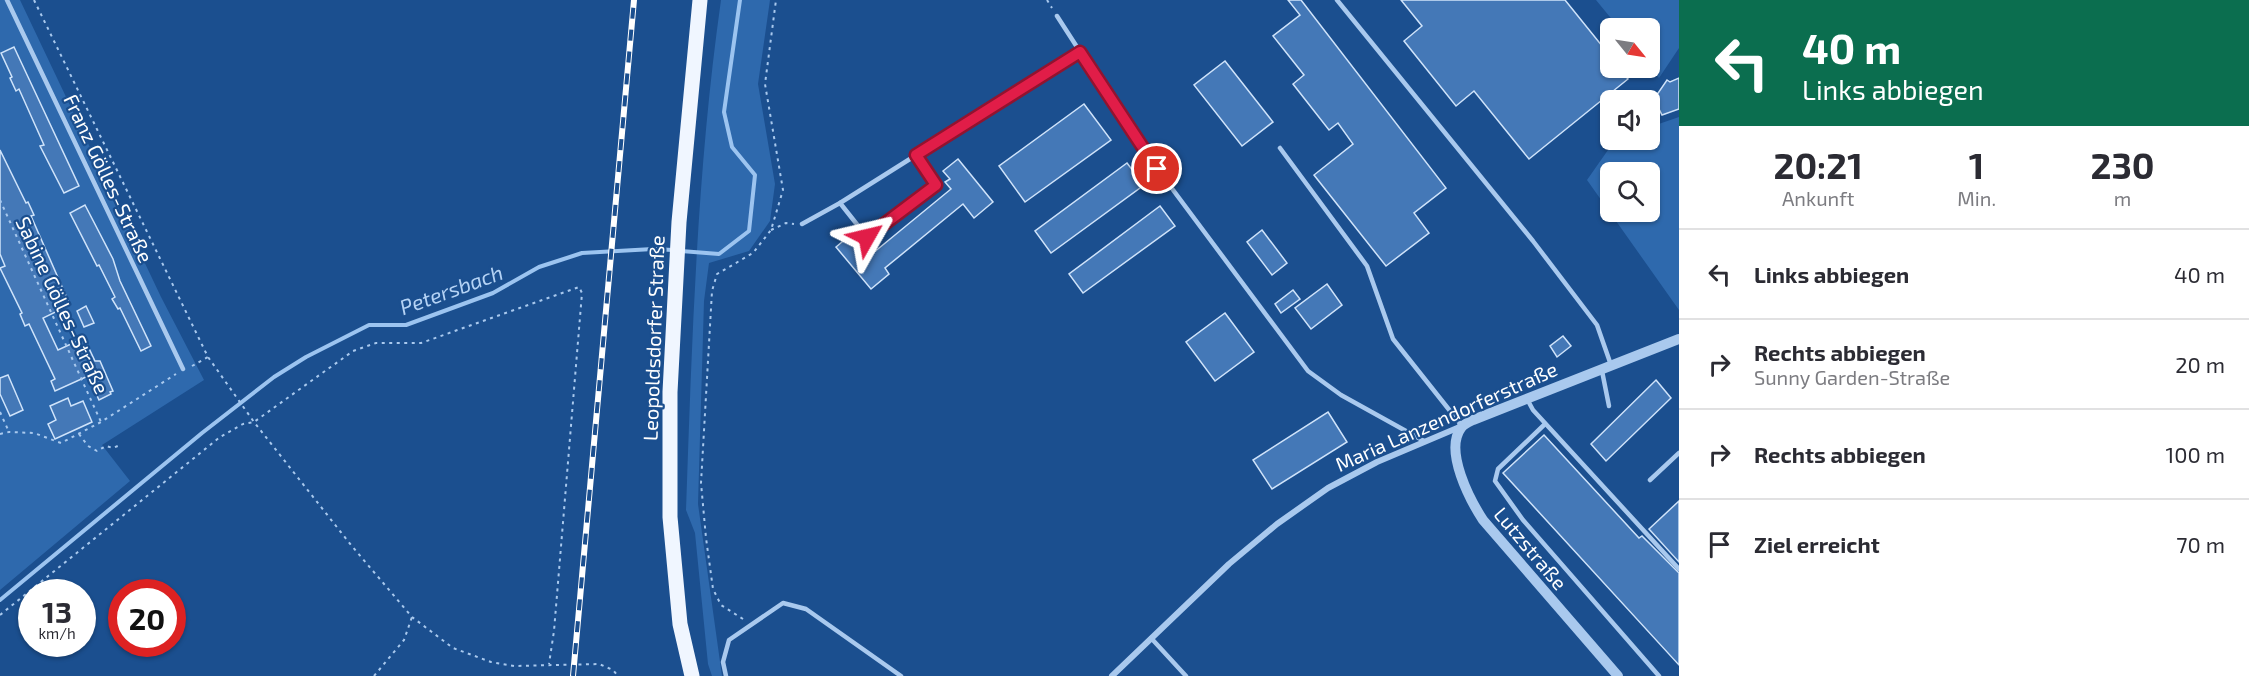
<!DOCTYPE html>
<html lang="de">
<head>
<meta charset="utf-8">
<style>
  :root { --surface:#fff; --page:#f2f2f3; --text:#2b2b33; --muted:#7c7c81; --line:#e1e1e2 }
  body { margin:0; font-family:"Exo 2",sans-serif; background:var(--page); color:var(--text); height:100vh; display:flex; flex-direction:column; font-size:22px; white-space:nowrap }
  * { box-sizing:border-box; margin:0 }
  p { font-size:20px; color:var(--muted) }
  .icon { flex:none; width:33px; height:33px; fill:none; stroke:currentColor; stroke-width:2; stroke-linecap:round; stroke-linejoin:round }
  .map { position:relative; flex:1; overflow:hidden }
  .sheet { display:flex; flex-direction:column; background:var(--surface); width:570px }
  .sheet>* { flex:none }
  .banner { background:#0b6e4f; color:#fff; overflow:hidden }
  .needle { width:39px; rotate:120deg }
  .fabs { position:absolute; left:1600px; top:18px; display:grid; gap:12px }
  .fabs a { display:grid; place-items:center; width:60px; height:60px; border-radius:9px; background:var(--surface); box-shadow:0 2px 4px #0004; font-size:30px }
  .speed { position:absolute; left:18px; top:579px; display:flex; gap:12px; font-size:30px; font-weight:700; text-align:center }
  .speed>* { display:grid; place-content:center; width:78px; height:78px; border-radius:50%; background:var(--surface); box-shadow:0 2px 4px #0004; line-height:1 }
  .speed small { font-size:15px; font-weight:400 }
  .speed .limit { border:9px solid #d22; background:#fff; color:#111 }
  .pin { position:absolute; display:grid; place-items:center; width:51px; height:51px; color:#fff; margin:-26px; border:3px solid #fff; border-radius:50%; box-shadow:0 2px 6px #0007 }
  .me { position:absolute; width:66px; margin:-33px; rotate:53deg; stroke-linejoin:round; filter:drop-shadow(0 0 4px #0008) }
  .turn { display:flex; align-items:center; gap:21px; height:126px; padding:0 24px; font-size:27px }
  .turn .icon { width:78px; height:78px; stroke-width:2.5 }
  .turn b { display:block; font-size:42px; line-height:51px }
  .eta { display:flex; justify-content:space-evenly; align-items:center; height:102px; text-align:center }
  .eta b { font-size:36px; font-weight:700; line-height:42px }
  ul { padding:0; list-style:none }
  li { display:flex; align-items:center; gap:18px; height:90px; padding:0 24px; border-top:2px solid var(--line) }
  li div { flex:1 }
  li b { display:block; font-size:22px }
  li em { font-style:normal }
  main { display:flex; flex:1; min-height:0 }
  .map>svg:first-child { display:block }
</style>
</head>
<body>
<main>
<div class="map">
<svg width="1679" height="676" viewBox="0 0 1679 676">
  <rect width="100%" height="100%" fill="#1b4f8f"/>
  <g fill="#2e69ad" fill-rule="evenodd">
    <path d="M 0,0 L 20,0 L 161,297 L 204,380 L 102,445 L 130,481 L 0,590 Z"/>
    <path d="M 721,0 L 770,0 L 758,84 L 775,184 L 770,221 L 749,251 L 709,263 L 704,301 L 698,504 L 722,676 L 712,676 L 708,664 L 695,533 L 686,510 C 692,339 697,169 721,0 Z"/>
    <path d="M 1596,0 L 1679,0 L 1679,48 L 1659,78 L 1650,67 L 1650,28 L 1619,28 Z"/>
    <path d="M 1679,117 L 1679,310 L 1587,180 L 1615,140 L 1650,140 L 1650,127 ZM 1611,172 L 1650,172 L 1650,212 L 1611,212 Z"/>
  </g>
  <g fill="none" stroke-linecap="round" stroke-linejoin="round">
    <g stroke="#9cc4f0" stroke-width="4">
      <path d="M 681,251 L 719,254 L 749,231 L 755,175 L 732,147 L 724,112 L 740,0"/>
      <path d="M 0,600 L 202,433 L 274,377 L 306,357 L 369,325 L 406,325 L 493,293 L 539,267 L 582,253 L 653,249 L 673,250"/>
    </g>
  </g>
  <g fill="#4478b7" stroke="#cfe3fa" stroke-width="1.5">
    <path d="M 1288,0 L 1301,0 L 1446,188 L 1414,213 L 1429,233 L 1386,266 L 1314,175 L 1353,144 L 1338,123 L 1329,130 L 1293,84 L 1304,75 L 1273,36 L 1300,15 Z"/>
    <path d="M 1401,0 L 1565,0 L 1611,57 L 1611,68 L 1619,68 L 1628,79 L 1529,159 L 1474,91 L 1456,106 L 1404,41 L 1422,26 Z"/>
    <path d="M 14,47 L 79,186 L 64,193 L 40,146 L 44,145 L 19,89 L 16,91 L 10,78 L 12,77 L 1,53 Z"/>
    <path d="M 1225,61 L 1273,122 L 1242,146 L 1194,85 Z"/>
    <path d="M 1679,78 L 1679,109 L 1662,115 L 1654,99 L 1667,80 L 1670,82 Z"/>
    <path d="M 1084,104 L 1111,140 L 1025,202 L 999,166 Z"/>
    <path d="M 0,150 L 26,203 L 28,202 L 34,215 L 31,216 L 70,305 L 43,318 L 58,350 L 84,338 L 95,361 L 100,361 L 113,391 L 110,392 L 111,394 L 99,400 L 88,376 L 55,391 L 51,381 L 55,379 L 29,324 L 25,326 L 20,314 L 22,313 L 0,268 L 5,266 L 0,254 Z"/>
    <path d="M 958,159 L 993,202 L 974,218 L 963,204 L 885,268 L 889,274 L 871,289 L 836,247 L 855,231 L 873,253 L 951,189 L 945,182 L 950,179 L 943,171 Z"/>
    <path d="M 1127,163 L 1144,185 L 1051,253 L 1035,231 Z"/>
    <path d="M 85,205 L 113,259 L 120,281 L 151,346 L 141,351 L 120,308 L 118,309 L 112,299 L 115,297 L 99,265 L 97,266 L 70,213 Z"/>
    <path d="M 1160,206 L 1175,226 L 1083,293 L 1069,274 Z"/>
    <path d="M 1262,230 L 1287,263 L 1272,275 L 1247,242 Z"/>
    <path d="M 1327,284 L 1342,305 L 1311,329 L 1295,308 Z"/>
    <path d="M 1293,290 L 1300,299 L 1281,313 L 1275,304 Z"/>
    <path d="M 86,306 L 94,323 L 84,327 L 77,311 Z"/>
    <path d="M 1225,313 L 1254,352 L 1215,381 L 1186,342 Z"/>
    <path d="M 1563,336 L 1571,346 L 1557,357 L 1550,346 Z"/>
    <path d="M 8,375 L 23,410 L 10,416 L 0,394 L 0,378 Z"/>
    <path d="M 1656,380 L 1671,398 L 1606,461 L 1591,444 Z"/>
    <path d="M 68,398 L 71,406 L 83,401 L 92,422 L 55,439 L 48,424 L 56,420 L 50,406 Z"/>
    <path d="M 1328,412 L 1347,442 L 1272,489 L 1253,460 Z"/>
    <path d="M 1544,435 L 1639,538 L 1642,536 L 1679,573 L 1679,665 L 1503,473 Z"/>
    <path d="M 1679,501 L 1679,562 L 1649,529 Z"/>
  </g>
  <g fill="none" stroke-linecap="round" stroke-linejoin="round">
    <g stroke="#a9c9ee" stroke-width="2" stroke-dasharray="3 4.5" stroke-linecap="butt">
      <path d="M 34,0 L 208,357 L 254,422 L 351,545 L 412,617 L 453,648 L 491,662 L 514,666 L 599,664 L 613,670 L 618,676"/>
      <path d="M 1047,0 L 1052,8"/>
      <path d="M 0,200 L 101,422"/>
      <path d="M 771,230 L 786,223 L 794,224"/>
      <path d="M 192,366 L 208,357"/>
      <path d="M 0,412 L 9,432"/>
      <path d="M 0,434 L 9,432 L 34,433 L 61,443 L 101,422 L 176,374"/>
      <path d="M 79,434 L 88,446 L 97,451 L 106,446 L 113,448 L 120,445"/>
      <path d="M 0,615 L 220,437 L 243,424 L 254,422 L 353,351 L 376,343 L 421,343 L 579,287 L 582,293 L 554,631 L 549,664"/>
      <path d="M 743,619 L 721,605 L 713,589 L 706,538 L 701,483 L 712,291 L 717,274 L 753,253 L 771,230 L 783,190 L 765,84 L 776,0"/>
      <path d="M 374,676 L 404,640 L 412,617"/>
    </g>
    <g stroke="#a9c9ee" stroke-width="4.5">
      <path d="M 7,0 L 183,369"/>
      <path d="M 1337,0 L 1533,241 L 1597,325 L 1611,365"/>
      <path d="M 1057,16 L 1144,151 L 1308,371 L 1341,395 L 1424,441"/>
      <path d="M 1280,148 L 1367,266 L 1393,339 L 1462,426"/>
      <path d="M 840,203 L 867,237 L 936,185 L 916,155"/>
      <path d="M 802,224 L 840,203 L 1080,52"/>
      <path d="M 1602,371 L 1609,406"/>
      <path d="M 1527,399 L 1533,410 L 1679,569"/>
      <path d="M 1545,424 L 1498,469 L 1495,481 L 1523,520 L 1659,676"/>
      <path d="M 1650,480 L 1679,453"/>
      <path d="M 1151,638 L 1186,676"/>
      <path d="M 726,676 L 723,662 L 729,640 L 783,603 L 806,609 L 901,676"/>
    </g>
    <path stroke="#a9c9ee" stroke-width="6" d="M 1112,676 L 1229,564 L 1277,524 L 1328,488 L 1377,462 L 1462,426"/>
    <path stroke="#a9c9ee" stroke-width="10" d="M 1618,676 L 1483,520 C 1470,500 1444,451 1461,428 C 1464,424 1469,422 1473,420 L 1679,339"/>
    <path stroke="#f0f6ff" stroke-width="15" d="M 692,676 L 680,624 L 670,517 L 670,392 L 679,222 L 700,0"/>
    <g stroke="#fff" stroke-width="6">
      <path id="rail" d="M 573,676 L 634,0"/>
    </g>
    <use href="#rail" stroke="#1b4f8f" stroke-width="4" stroke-dasharray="11" stroke-linecap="butt"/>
  </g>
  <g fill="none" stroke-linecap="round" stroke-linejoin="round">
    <g stroke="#92132f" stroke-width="15">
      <path id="route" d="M 867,237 L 936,185 L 916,155 L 1080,52 L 1157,169"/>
    </g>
    <use href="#route" stroke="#e11d48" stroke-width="10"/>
  </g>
  <g text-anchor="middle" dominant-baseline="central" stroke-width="4.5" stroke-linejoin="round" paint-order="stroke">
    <g font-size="20" fill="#fff" stroke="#1b4f8f">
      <text transform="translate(109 178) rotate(65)">Franz Gölles-Straße</text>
      <text transform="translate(63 305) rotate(65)">Sabine Gölles-Straße</text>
      <text transform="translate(653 338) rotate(-88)">Leopoldsdorfer Straße</text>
      <text transform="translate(1446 416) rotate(-24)">Maria Lanzendorferstraße</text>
      <text transform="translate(1531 548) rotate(50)">Lutzstraße</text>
    </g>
    <g font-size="21" font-style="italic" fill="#b5d3f5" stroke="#1b4f8f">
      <text transform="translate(451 289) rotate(-20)">Petersbach</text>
    </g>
  </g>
</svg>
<div class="fabs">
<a><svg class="needle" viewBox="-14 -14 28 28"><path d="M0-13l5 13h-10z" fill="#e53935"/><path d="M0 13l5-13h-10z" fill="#7c7c81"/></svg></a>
<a><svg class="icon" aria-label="sound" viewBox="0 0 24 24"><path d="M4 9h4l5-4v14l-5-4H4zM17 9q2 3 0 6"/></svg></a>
<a><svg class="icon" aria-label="search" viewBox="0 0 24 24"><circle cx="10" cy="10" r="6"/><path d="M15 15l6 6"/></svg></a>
</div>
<div class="speed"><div>13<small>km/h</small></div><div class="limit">20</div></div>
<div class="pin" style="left:1157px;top:169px;background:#d93025"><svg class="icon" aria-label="arrive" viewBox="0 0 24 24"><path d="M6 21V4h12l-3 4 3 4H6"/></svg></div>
<svg class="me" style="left:867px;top:237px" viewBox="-20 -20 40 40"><path d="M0-17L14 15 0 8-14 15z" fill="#e11d48" stroke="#fff" stroke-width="4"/></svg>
</div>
<section class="sheet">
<div class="banner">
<div class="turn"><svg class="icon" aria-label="left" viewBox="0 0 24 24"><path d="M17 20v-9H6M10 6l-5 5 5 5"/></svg><div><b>40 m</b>Links abbiegen</div></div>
</div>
<div class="eta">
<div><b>20:21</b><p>Ankunft</p></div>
<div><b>1</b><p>Min.</p></div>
<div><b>230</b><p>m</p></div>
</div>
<ul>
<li><svg class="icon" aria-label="left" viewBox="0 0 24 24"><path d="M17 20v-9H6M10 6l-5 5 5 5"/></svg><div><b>Links abbiegen</b></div><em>40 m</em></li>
<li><svg class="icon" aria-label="right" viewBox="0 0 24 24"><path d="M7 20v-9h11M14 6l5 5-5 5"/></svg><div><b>Rechts abbiegen</b><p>Sunny Garden-Straße</p></div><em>20 m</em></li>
<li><svg class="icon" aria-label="right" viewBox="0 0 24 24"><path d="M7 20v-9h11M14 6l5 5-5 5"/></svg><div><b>Rechts abbiegen</b></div><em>100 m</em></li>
<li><svg class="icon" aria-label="arrive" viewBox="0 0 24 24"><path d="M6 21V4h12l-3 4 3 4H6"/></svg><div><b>Ziel erreicht</b></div><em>70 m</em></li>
</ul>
</section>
</main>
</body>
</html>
